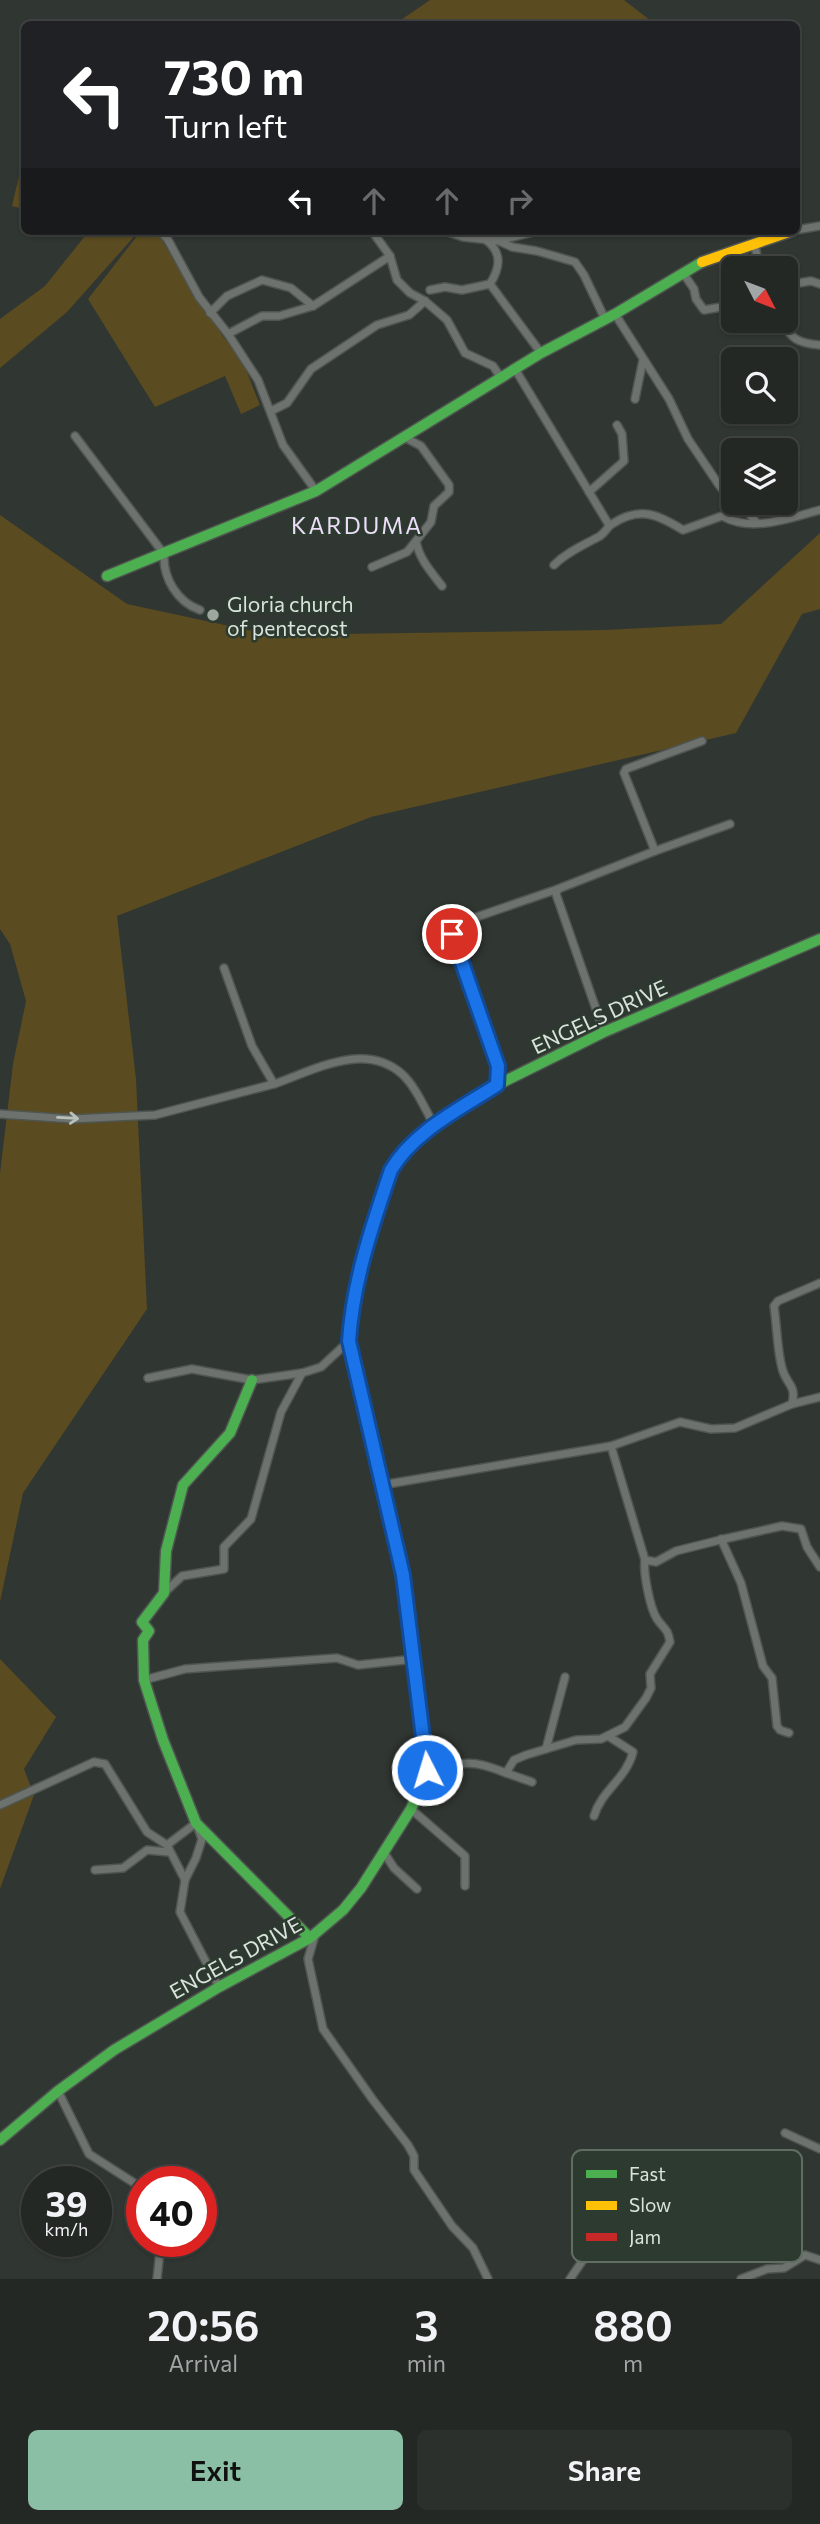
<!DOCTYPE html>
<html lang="en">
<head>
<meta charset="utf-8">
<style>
  :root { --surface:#242825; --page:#2c302d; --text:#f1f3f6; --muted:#a3a6a7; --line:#414442; --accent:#8abfa5 }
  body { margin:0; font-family:Commissioner,sans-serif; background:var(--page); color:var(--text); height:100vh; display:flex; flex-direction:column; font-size:26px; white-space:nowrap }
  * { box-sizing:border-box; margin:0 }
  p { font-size:23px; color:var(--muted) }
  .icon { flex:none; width:38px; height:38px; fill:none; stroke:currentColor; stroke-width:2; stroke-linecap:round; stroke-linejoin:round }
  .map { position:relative; height:2279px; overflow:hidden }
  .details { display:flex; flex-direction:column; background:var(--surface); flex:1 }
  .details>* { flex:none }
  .guide { position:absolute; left:21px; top:21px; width:779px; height:214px; border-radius:10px; box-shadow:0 2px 5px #0004,0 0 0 2px var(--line); background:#202124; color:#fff; overflow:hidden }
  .needle { width:46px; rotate:132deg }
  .tools { position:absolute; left:721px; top:256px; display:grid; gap:14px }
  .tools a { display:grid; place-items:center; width:77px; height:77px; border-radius:10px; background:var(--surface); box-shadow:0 2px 5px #0004,0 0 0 2px var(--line); font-size:35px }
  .speed { position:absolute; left:21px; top:2166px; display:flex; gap:14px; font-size:35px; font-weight:700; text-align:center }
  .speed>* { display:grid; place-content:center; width:91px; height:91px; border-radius:50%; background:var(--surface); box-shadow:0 2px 5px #0004,0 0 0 2px var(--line); line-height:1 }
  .speed small { font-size:18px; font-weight:400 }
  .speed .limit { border:10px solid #d22; background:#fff; color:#111 }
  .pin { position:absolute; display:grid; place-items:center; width:60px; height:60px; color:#fff; margin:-30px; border:4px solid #fff; border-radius:50%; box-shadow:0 2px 7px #0007 }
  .me { position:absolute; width:77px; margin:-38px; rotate:355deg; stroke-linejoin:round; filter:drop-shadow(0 0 5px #0008) }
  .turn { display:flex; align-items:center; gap:24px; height:147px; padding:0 28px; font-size:32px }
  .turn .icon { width:91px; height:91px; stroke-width:2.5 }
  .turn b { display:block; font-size:49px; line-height:60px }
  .lanes { display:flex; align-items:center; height:66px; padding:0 28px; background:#0003; justify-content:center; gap:35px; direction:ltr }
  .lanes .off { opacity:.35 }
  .eta { display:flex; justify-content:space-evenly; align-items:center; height:119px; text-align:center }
  .eta b { font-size:42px; font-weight:600; line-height:49px }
  .action { display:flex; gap:14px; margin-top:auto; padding:14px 28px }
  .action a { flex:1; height:80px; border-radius:10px; background:var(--accent); color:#111; font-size:28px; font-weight:600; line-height:80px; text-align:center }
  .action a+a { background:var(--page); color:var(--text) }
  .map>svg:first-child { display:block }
</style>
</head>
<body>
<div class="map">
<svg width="820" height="2279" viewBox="0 0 820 2279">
  <rect width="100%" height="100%" fill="#303631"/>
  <g fill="#5a4b20">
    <path d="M 430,0 L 624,0 L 655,24 L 395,24 Z"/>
    <path d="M 24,155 L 24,209 L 12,206 Z"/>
    <path d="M 89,231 L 139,231 L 67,312 L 0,368 L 0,319 L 45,286 Z"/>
    <path d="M 143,231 L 156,231 L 222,335 L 243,362 L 260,405 L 241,414 L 225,376 L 155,407 L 88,299 L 137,236 Z"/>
    <path d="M 0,515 L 127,604 L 271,635 L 605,630 L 721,624 L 820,533 L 820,609 L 802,614 L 736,733 L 371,817 L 117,916 L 136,1079 L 147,1309 L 23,1493 L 0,1602 L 0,1173 L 13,1064 L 26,1001 L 10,944 L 0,929 Z"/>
    <path d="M 0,1659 L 56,1717 L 24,1769 L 34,1795 L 0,1889 Z"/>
  </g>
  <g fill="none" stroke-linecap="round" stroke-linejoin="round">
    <g stroke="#4f5550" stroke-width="10">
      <g id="street">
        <path d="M 796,230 L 820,226"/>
        <path d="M 160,231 L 168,240 L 199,297 L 228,334 L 258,380 L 283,445 L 316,491"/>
        <path d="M 372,231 L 390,256 L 397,280 L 410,293 L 425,301 L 447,320 L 465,353 L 493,366 L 501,378"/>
        <path d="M 445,231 L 463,237 L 499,241 L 512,247 L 537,251 L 575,262 L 584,275 L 605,319"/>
        <path d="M 546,231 L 547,231"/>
        <path d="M 486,240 C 503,253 500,268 490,284"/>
        <path d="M 500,240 L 538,231"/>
        <path d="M 754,243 L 760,268"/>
        <path d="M 683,273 L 694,289 L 696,299 L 704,310 L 733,305"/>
        <path d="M 786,285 L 811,281 L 820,284"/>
        <path d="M 430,290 L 445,287 L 462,290 L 490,284 L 541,353"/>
        <path d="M 210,313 L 227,296 L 262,280 L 291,288 L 313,306"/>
        <path d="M 615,314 L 669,399 L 688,439 L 719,485 L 733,503 L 745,509 L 757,523"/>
        <path d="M 779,320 C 793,339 796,343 820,345"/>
        <path d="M 228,334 L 262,316 L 279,316 L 313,306 L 390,256"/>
        <path d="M 515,369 L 609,525"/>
        <path d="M 635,399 L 643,360"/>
        <path d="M 271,411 L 287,403 L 311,369 L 377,325 L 409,315 L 425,301"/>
        <path d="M 75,436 L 164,554 C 163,578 177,602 200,610"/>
        <path d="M 404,437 L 421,446 L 449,485 L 449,492 L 434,506 L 431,522 L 416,541 C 419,559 432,573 442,586"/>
        <path d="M 589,492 L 624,461 L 622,434 L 617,425"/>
        <path d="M 554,565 C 567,552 584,545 600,536 C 606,532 607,527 612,524 C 640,506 657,514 683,530 L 722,516 C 752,533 789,518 820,510"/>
        <path d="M 372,567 L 407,552 L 416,541"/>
        <path d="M 655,851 L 730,824"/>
        <path d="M 224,968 L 252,1046 L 274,1084 C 315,1070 364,1041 402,1074 C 416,1087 425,1109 434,1125"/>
        <path d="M 604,1032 L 556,894 L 558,889 L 563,887 L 655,851 L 624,773 L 626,769 L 702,741"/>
        <path d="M 497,1085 L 497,1066 L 452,934 L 452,928 L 456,924 L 558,889"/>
        <path d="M 0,1114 L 72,1119 L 155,1115 L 274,1084"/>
        <path d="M 148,1378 L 192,1369 L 252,1380 L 302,1373 L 321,1367 L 349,1341"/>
        <path d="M 792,1404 C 797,1384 786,1385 782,1368 C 777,1349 777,1327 774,1306 L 778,1301 L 820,1283"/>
        <path d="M 611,1446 L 645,1560 L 656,1562 L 676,1551 L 724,1539 L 782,1526 L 801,1529 L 807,1547 L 820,1567"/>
        <path d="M 382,1485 L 611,1446 L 680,1422 L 711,1429 L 735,1428 L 792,1404 L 820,1397"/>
        <path d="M 721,1539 L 741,1583 L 763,1666 L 772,1678 L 777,1726 L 780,1730 L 789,1733"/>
        <path d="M 164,1593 L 182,1576 L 224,1569 L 224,1547 L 251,1519 L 281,1412 L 302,1373"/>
        <path d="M 144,1680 L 185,1669 L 337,1658 L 358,1665 L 415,1659"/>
        <path d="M 546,1749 L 565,1677"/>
        <path d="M 427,1770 C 441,1773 448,1767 461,1764 C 475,1761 493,1768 506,1773 L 514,1760 L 526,1755 L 576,1740 L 601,1739 L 625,1727 L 646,1698 L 651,1688 L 650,1674 L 670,1642 C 668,1629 665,1630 657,1619 C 650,1608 643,1573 645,1560"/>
        <path d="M 506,1773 L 532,1782"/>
        <path d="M 0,1805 L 94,1762 L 105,1764 L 147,1832 L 167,1845 L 185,1880"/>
        <path d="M 411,1809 L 465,1856 L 465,1886"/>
        <path d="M 594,1816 C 601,1791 627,1778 633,1752 L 608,1736"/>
        <path d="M 167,1845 L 196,1823 L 202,1839 L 196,1858 L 185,1880 L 180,1912 L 219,1987"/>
        <path d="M 383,1851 L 394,1868 L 417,1889"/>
        <path d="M 95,1870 L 123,1868 L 147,1850 L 169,1852"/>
        <path d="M 315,1935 L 308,1959 L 323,2029 L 373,2100 L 408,2145 L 414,2156 L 414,2170 L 452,2226 L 473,2248 L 488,2279"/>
        <path d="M 58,2091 L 89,2154 L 142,2188"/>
        <path d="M 785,2133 L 820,2149"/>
        <path d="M 157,2279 L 161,2242"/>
        <path d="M 570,2279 L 583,2260 L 597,2252"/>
        <path d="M 741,2279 L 767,2269 L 784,2268 L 805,2255 L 820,2260"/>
      </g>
    </g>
    <g stroke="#4f5550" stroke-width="13">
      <g id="fast">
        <path d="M 107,576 L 316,491 L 541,353 L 615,314 L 702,262"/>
        <path d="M 479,1096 L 497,1085 L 604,1032 L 820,939"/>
        <path d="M 252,1380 L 230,1433 L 183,1485 L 166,1551 L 164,1593 L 142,1622 L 149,1631 L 143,1640 L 144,1680 L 163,1740 L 196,1823 L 310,1938"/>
        <path d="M 0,2140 L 58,2091 L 114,2050 L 219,1987 L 310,1938 L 343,1910 L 361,1888 L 411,1809 L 427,1770 L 425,1751"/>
      </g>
    </g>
    <g stroke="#4f5550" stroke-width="13">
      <g id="slow">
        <path d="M 702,262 L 792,231"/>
        <path d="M 373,1447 C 366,1413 353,1377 349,1343 C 346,1313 380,1179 399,1158 C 422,1132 451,1114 479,1096"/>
      </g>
    </g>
    <g stroke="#4f5550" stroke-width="13">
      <path id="jam" d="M 373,1447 L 403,1575 L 425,1751"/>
    </g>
    <use href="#street" stroke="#6d726e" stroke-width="7"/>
    <use href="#fast" stroke="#4caf50" stroke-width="10"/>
    <use href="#slow" stroke="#ffc107" stroke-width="10"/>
    <use href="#jam" stroke="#c62828" stroke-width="10"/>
  </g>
  <defs><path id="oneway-shaft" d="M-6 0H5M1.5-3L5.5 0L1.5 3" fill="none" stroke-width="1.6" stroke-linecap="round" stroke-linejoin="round" transform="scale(1.75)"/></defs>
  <use stroke="#b9c1bb" href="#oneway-shaft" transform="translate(68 1118) rotate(3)"/>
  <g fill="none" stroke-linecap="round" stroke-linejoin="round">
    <g stroke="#114b97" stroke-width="18">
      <path id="route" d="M 427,1770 L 403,1575 L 349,1341 C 353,1281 372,1226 391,1170 C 414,1131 460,1109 497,1085 L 498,1066 L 452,934"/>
    </g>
    <use href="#route" stroke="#1a73e8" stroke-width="12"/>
  </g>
  <circle fill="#9ea6a0" stroke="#2c3a2f" stroke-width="2.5" cx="213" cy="615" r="7"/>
  <g text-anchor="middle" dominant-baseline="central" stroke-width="5" stroke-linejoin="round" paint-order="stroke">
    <g font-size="21" fill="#dae3dc" stroke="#2c3a2f" text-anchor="start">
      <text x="227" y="603">Gloria church<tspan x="227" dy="24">of pentecost</tspan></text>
    </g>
    <g font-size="21" fill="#dae3dc" stroke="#2c3a2f">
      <text transform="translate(599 1016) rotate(-25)">ENGELS DRIVE</text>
      <text transform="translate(235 1957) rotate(-29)">ENGELS DRIVE</text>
    </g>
    <g font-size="23" letter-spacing="2" fill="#ecddf9" stroke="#2c3a2f">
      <text x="357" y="525">KARDUMA</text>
    </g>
  </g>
  <rect x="572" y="2150" width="230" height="112" rx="10" fill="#2c3a2f" stroke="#606d63" stroke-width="2"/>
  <rect x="586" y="2170" width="31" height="8" fill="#4caf50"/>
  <rect x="586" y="2201" width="31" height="9" fill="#ffc107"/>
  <rect x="586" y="2233" width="31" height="8" fill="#c62828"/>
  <g font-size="19" fill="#dae3dc">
    <text x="629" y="2181">Fast</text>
    <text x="629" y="2212">Slow</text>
    <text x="629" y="2244">Jam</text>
  </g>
</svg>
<div class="tools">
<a><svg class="needle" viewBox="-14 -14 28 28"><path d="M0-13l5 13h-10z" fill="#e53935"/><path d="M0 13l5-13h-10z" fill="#a3a6a7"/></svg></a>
<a><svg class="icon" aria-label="search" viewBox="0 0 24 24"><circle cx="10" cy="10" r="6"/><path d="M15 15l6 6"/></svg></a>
<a><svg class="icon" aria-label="layers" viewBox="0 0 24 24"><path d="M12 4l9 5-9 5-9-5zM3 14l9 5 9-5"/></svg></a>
</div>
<div class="speed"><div>39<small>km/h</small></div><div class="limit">40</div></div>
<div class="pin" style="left:452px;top:934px;background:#d93025"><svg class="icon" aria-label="arrive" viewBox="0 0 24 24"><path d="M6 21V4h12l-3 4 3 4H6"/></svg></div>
<svg class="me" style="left:427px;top:1770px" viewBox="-20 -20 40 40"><circle r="17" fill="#1a73e8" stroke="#fff" stroke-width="3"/><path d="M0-11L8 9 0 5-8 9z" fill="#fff"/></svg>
<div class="guide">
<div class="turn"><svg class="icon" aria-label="left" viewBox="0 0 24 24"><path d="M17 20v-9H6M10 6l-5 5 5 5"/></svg><div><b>730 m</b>Turn left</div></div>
<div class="lanes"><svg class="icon" aria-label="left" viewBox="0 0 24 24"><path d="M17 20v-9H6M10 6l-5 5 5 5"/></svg><svg class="icon off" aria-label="ahead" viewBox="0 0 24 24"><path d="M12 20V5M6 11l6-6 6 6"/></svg><svg class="icon off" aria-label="ahead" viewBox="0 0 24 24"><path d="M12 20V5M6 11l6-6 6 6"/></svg><svg class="icon off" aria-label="right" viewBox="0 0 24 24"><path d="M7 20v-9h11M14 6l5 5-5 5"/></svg></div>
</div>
</div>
<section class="details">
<div class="eta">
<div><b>20:56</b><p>Arrival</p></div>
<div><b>3</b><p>min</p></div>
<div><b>880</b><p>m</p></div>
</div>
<div class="action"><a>Exit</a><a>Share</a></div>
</section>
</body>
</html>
